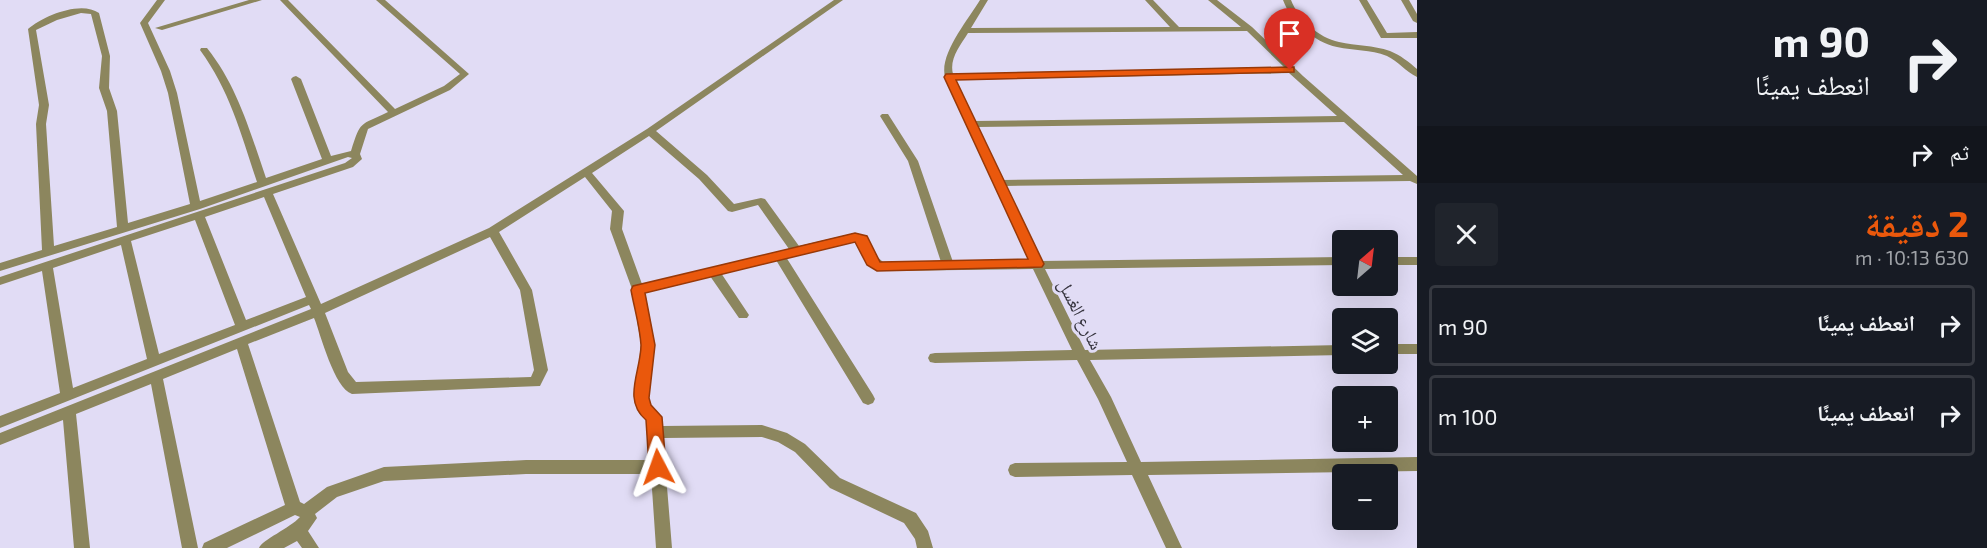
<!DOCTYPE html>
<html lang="ar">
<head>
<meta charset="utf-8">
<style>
  :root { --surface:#171b24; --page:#20242c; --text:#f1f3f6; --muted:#9ea1a6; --line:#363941; --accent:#ea580c }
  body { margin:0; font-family:"Exo 2","Noto Naskh Arabic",sans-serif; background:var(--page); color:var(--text); direction:rtl; height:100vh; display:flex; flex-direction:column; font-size:22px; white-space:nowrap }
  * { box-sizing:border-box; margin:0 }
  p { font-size:20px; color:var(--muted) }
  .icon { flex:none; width:33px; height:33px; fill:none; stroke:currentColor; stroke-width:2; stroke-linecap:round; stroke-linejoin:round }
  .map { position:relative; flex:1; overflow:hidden; direction:ltr }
  .details { display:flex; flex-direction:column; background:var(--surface); width:570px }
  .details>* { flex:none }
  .banner { background:#171b24; color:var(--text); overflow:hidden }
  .needle { width:39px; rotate:28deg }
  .controls { position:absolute; left:1332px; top:230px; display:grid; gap:12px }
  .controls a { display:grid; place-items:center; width:66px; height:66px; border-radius:6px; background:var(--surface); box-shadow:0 6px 24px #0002; font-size:30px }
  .pin { position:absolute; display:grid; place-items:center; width:51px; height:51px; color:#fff; margin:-62px -26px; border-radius:50% 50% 50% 0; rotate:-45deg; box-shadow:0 0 6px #0007 }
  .pin .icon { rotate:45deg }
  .me { position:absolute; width:66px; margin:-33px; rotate:356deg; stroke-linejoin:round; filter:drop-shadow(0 0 4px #0008) }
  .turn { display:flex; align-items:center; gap:21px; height:126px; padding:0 18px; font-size:27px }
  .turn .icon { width:78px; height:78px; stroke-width:2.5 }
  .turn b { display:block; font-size:42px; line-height:51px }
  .then { display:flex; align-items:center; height:57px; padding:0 18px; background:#0003; gap:12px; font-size:22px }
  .round { display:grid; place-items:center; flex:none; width:63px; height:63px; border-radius:6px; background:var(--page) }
  .overview { display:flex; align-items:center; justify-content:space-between; height:102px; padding:0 18px }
  h1 { font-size:36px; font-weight:700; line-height:45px; color:var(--accent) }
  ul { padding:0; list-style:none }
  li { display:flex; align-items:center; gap:18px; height:81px; margin:0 12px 9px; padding:0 6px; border:3px solid var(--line); border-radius:6px }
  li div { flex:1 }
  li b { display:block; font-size:22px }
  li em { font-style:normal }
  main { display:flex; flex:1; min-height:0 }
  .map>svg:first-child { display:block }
</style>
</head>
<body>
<main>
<section class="details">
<div class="banner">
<div class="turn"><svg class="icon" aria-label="right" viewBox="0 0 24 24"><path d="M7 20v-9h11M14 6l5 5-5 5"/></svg><div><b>90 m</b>انعطف يمينًا</div></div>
<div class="then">ثم<svg class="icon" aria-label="right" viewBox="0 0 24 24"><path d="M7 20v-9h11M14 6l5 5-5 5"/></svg></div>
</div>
<div class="overview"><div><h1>2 دقيقة</h1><p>630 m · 10:13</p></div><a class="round"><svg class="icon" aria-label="close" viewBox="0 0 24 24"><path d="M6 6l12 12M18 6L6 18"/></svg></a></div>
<ul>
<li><svg class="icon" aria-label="right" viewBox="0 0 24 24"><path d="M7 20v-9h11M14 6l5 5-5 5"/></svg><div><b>انعطف يمينًا</b></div><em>90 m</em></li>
<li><svg class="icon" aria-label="right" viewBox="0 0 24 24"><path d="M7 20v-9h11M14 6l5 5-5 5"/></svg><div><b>انعطف يمينًا</b></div><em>100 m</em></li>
</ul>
</section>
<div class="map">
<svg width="1417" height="548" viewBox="0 0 1417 548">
  <rect width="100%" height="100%" fill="#e1dcf5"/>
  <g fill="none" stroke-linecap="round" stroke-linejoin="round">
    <g fill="#8c865e" fill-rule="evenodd">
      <path d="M 157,0 L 165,0 L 148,23 L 170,71 L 177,93 L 200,201 L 257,182 C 241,134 230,91 200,50 L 201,48 L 207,48 C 238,87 250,132 266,178 L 322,159 L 291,79 L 293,77 L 296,76 L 301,79 L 331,156 L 351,151 C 361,120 359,126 388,112 L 280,0 L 288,0 L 395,109 L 444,86 L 460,74 L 376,0 L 385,0 L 469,74 L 450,90 L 368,129 L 360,154 L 362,159 L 353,167 L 273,194 L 321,304 L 489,228 L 647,129 L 834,0 L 843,0 L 656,131 L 707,175 L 734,204 L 761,198 L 765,199 L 799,246 L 855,233 L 866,236 L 875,255 L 883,262 L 941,262 L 908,161 L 880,116 L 882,114 L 888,114 L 918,161 L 953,262 L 1029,261 L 945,77 C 939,54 968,20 980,0 L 988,0 L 971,28 L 1170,27 L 1145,0 L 1153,0 L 1179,27 L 1241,27 L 1208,0 L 1217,0 L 1252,27 L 1303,76 L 1417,176 L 1417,184 L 1410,181 L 1005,186 L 1041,261 L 1342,257 L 1342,265 L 1045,269 L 1085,350 L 1342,345 L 1342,355 L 1090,360 L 1111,397 L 1141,462 L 1417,457 L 1417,471 L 1148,475 L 1182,548 L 1166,548 L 1132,475 L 1015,477 L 1010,475 L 1008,470 L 1010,465 L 1015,463 L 1127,462 L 1098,399 L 1077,360 L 935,363 L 930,362 L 928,358 L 930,354 L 935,353 L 1072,350 L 1033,269 L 886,271 C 868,267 864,257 858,242 L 855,241 L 786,257 L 873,395 L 875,399 L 873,403 L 868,405 L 863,403 L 776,260 L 721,273 L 749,315 L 747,318 L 739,318 L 710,276 L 645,292 L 655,345 L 648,398 C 652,411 661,411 662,426 L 762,425 L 787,433 L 805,444 L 840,478 L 916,513 L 928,531 L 933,548 L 917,548 L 915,539 L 904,523 L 830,488 L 795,452 L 778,442 L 762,437 L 663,438 L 672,548 L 656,548 L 651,474 L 526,474 L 384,481 L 337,497 L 315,514 L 317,518 L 308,531 L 319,548 L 302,548 L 297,541 L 284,548 L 259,548 C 262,540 290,528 300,517 L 295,515 L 227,548 L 202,548 L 204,543 L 285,505 L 237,349 L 163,379 L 198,548 L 182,548 L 151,384 L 76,414 L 90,548 L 74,548 L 63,420 L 0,445 L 0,433 L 311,309 L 309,305 L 0,428 L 0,416 L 60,393 L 42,271 L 0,285 L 0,277 L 345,163 L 352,158 L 348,157 L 200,209 L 0,271 L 0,263 L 42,250 L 36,124 L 39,105 L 28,29 C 43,16 81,0 99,13 L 110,56 L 109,88 L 117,111 L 128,223 L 190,204 L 168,93 L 161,71 L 140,23 ZM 81,13 L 91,14 L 102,56 L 99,88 L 107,111 L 117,227 L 54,246 L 46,124 L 49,105 L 36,30 L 57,20 ZM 1247,31 L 1284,67 L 953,74 C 949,59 960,46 968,33 ZM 1289,73 L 1337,116 L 974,121 L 955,80 ZM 1344,122 L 1403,175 L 1002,180 L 977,127 ZM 649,136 L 699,179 L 728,211 L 732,212 L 758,205 L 789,249 L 642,284 L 622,229 L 624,211 L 592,173 ZM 585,177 L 612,211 L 610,229 L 632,289 L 641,345 L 634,398 L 639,413 L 647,420 L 650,460 L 526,460 L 384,467 L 327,487 L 304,504 L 300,502 L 248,344 L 314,318 C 321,335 334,388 352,394 L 540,386 L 548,370 L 532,290 L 499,232 ZM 264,197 L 306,297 L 246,320 L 205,217 ZM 195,220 L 235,325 L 159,354 L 131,241 ZM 490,237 L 520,290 L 534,370 L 531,377 L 356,382 L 348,372 L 325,313 ZM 121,245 L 147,359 L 73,388 L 53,268 Z"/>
      <path d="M 249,0 L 262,0 L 162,30 L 155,28 Z"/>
      <path d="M 1283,0 L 1291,0 C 1298,19 1319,38 1339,42 C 1356,46 1373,45 1390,51 C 1400,55 1409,62 1417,69 L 1417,77 C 1406,72 1398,61 1387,56 C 1370,49 1354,51 1337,47 C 1314,42 1291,22 1283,0 Z"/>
      <path d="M 1359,0 L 1367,0 L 1387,33 L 1417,32 L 1417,38 L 1381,38 Z"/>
      <path d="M 1401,0 L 1409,0 L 1417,14 L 1417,23 L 1413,21 Z"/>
      <rect x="1388" y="257" width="29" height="8"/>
      <rect x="1388" y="344" width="29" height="10"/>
    </g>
  </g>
  <path fill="#ea580c" stroke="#983908" stroke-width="1.5" d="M 1290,67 L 1294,67 L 1294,72 L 956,80 L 1044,264 L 1042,267 L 877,271 L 867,265 L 855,242 L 645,293 L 655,345 L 649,398 L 651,405 L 662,417 L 666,467 L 664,472 L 658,474 L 652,472 L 649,467 L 646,420 C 622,400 641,371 641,345 C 640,327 634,307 631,290 L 633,286 L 855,233 L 867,236 L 880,262 L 1028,259 L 944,77 L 946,74 Z"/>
  <g text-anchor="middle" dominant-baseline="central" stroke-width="6" stroke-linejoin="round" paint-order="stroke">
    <g font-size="18" fill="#36343e" stroke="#e1dcf5">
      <text transform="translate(1081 314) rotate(63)">شارع الغسل</text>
    </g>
  </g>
</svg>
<div class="controls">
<a><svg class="needle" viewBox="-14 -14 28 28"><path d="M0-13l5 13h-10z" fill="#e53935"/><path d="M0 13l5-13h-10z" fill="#9ea1a6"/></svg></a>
<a><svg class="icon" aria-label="layers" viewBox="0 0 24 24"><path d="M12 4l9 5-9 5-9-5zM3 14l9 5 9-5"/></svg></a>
<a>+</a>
<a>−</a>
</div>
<div class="pin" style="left:1290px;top:70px;background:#d93025"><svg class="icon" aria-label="arrive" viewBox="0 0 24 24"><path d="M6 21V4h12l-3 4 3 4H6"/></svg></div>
<svg class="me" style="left:658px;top:467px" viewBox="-20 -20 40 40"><path d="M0-17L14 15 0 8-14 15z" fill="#ea580c" stroke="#fff" stroke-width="4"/></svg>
</div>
</main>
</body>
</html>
